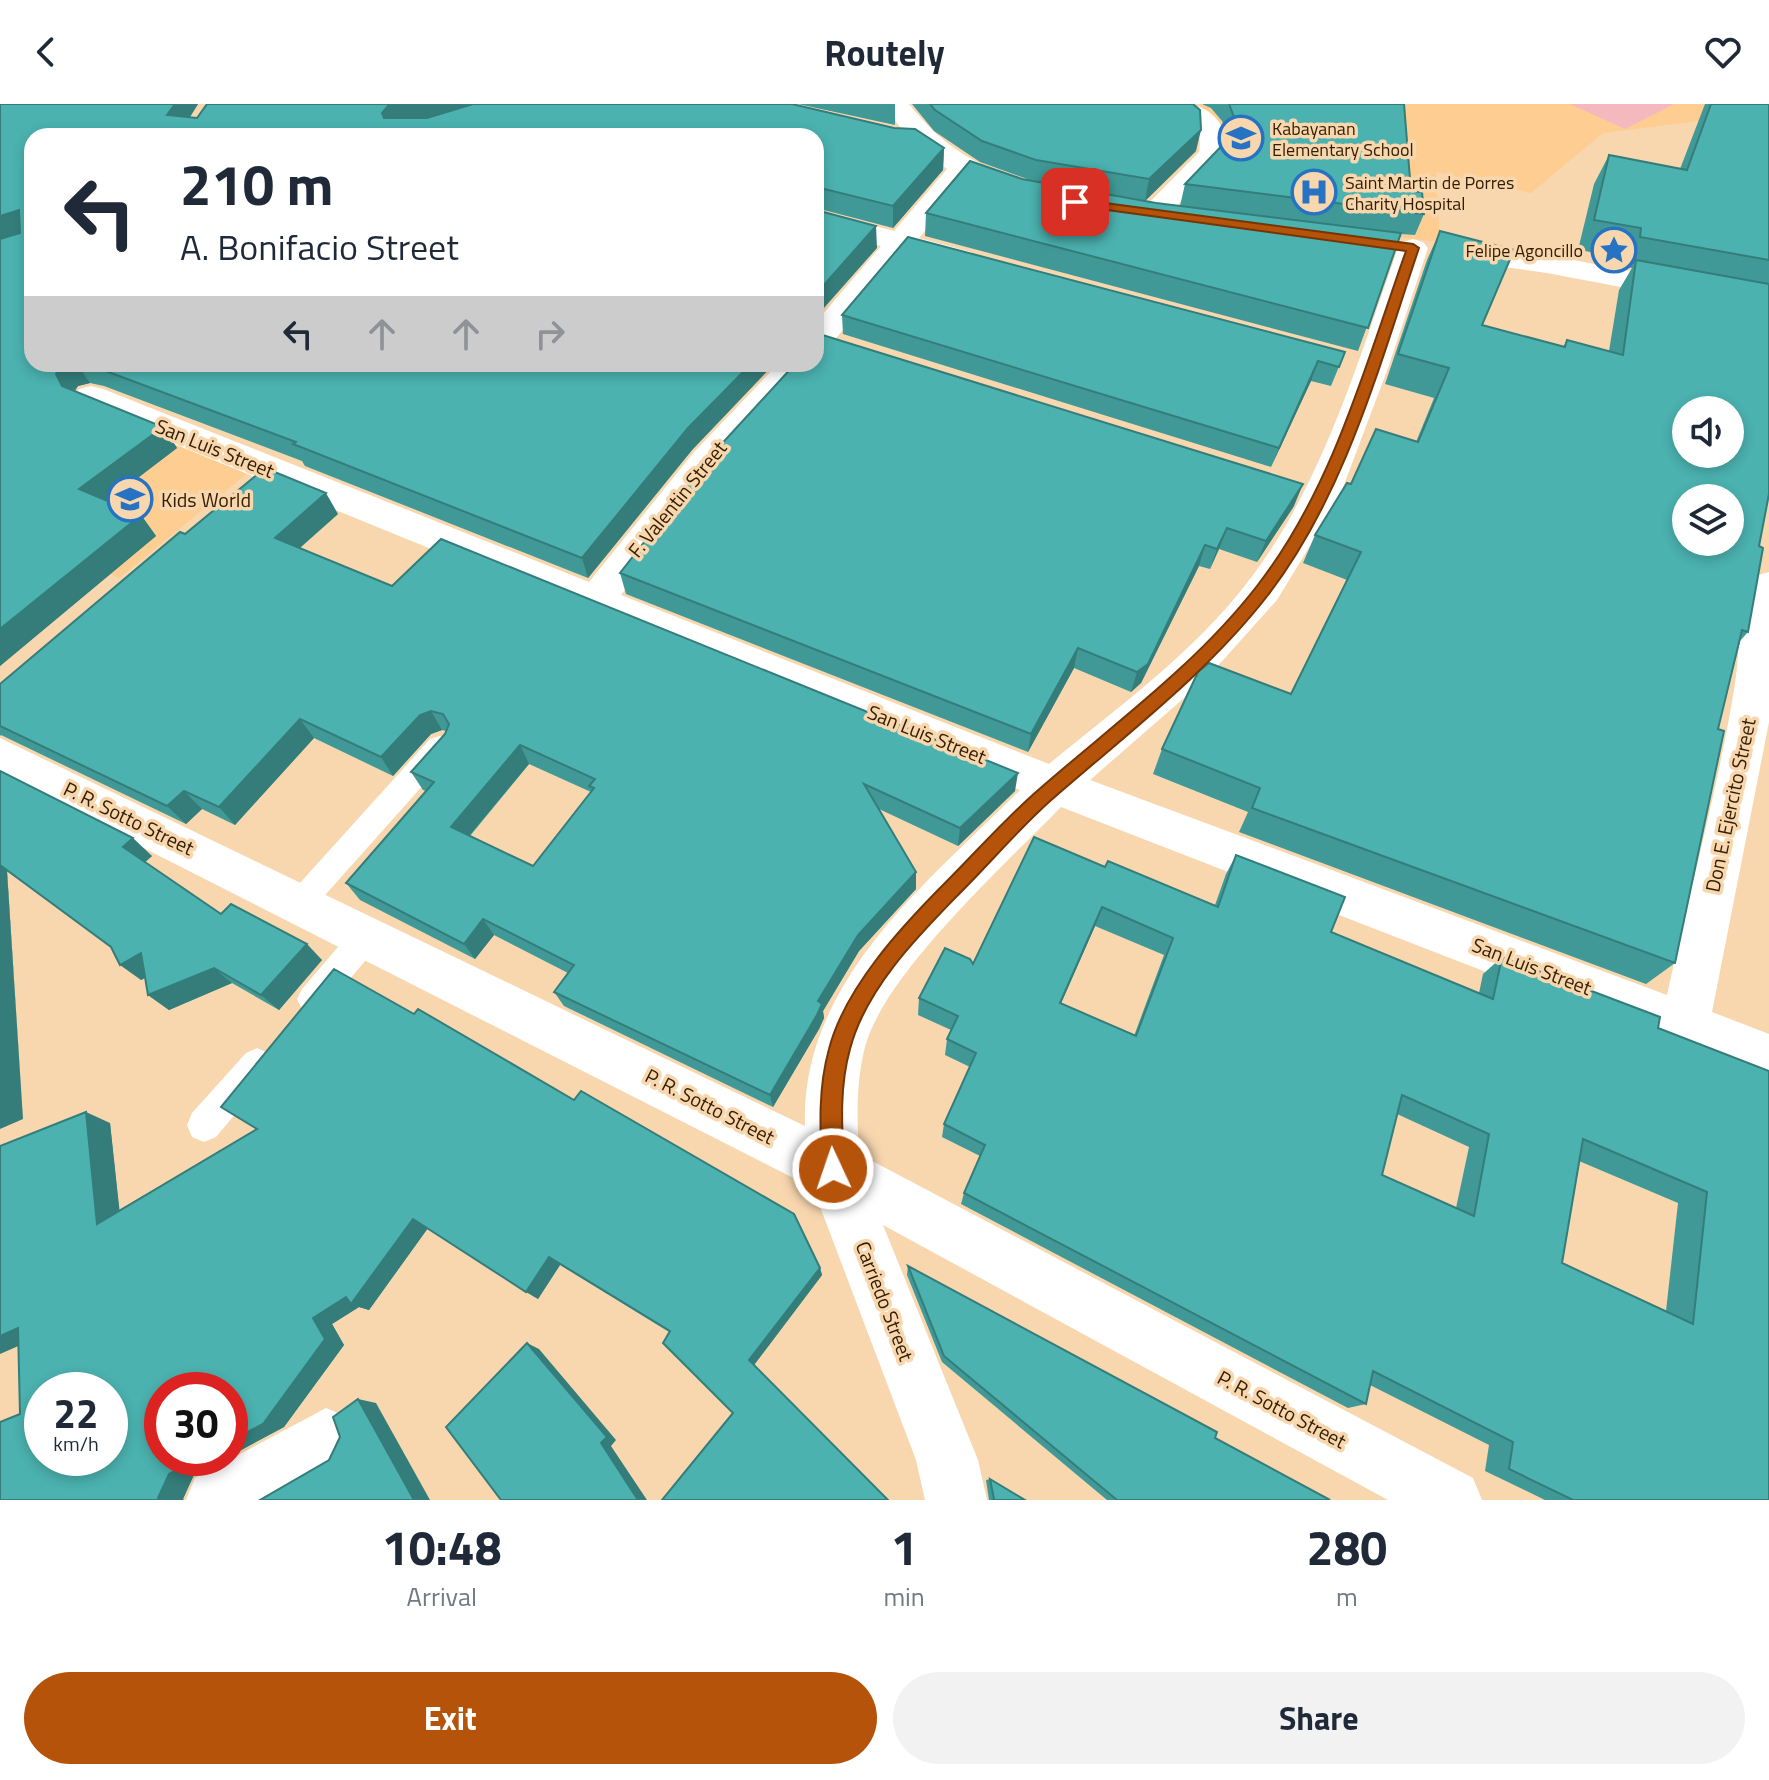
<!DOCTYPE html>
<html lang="en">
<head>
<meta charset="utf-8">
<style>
  :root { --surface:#fff; --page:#f2f2f3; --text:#1f2937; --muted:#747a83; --accent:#b45309 }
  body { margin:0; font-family:"Titillium Web",sans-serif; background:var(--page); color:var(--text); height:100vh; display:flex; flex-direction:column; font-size:30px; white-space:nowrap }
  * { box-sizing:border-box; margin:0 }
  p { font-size:26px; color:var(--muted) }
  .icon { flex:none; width:44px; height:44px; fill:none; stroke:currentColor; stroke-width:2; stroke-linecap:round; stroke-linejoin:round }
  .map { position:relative; height:1396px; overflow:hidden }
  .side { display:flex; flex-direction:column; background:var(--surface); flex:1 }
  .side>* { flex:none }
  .guide { position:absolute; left:24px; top:24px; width:800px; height:244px; border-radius:24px; box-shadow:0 4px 12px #0003; background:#fff; color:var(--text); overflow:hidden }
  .buttons { position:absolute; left:1672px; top:292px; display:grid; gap:16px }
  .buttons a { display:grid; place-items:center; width:72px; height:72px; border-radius:50%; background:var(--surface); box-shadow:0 4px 12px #0003; font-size:40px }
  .speed { position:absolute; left:24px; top:1268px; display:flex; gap:16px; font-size:40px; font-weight:700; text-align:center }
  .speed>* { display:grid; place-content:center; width:104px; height:104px; border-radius:50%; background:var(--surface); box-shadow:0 4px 12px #0003; line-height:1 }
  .speed small { font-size:20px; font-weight:400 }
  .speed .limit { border:12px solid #d22; background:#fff; color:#111 }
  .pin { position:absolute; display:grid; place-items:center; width:68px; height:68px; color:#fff; margin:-34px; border-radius:16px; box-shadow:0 4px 12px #0006 }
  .me { position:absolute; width:88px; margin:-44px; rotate:357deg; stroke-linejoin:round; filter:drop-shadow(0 0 6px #0008) }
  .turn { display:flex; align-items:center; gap:28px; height:168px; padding:0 24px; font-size:36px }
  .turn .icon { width:104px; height:104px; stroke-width:2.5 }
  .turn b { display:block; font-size:56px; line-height:68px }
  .lanes { display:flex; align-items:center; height:76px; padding:0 24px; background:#0003; justify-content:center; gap:40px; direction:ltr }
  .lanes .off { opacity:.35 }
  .eta { display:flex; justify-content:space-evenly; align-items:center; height:136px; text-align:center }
  .eta b { font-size:48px; font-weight:700; line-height:56px }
  .button { display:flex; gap:16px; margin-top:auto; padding:16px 24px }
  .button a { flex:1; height:92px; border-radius:48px; background:var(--accent); color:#fff; font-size:32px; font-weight:700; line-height:92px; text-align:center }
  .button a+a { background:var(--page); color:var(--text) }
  header { display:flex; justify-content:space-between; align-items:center; height:104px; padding:0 24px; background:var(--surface); font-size:36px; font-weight:700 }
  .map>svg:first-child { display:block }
</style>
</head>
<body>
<header><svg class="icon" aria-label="back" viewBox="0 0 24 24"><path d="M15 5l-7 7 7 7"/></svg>Routely<svg class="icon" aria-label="heart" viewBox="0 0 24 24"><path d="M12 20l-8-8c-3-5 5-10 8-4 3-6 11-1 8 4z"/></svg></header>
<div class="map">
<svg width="1769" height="1396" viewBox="0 0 1769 1396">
  <rect width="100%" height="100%" fill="#f8d7af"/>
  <g fill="#fdcd91">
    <path d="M 1199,0 L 1769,0 L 1732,13 L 1603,29 L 1531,89 L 1436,68 L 1440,138 L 1177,108 L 1221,47 L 1221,22 Z"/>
    <path d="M 141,323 L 249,368 L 119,474 L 7,422 Z"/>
  </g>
  <path fill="#f3b9be" d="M 1570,0 L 1674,0 L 1625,25 Z"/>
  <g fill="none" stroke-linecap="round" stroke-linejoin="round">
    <g fill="#fff" fill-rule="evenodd">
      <path d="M 440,632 L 450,635 L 454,643 L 450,651 L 310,808 L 300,812 L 290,808 L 285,799 L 290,790 L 430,635 Z"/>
      <path d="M 367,818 L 378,822 L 382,832 L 378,842 L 324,905 L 313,910 L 302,905 L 297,895 L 302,885 L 356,822 Z"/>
      <path d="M 257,944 L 268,949 L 273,960 L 268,971 L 216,1033 L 204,1038 L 192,1033 L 187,1021 L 192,1009 L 246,949 Z"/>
    </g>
    <g fill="#fff" fill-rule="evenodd">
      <path d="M 882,0 L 909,0 C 946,46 974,59 1028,80 L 1032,86 L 1028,92 L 1018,94 L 1008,92 L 968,76 L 919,134 L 971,148 L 975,154 L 971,160 L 960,163 L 907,149 L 827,245 L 816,248 L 816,218 L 881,142 L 816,124 L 816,106 L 894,127 L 947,65 L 914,41 Z"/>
      <path d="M 1169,0 C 1191,0 1205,0 1219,18 C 1225,27 1229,36 1226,47 C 1221,63 1176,102 1162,116 L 1152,119 L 1142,116 L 1138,110 L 1199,48 C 1205,20 1182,18 1169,0 Z"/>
      <path d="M 1413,135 L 1423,138 L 1428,144 L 1388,264 L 1339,394 L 1277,496 L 1207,574 L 1090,676 L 1667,891 C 1689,790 1717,688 1734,586 C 1741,549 1736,506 1755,472 L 1769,468 L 1769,618 L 1712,908 L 1769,930 L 1769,978 L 1061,703 C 1007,759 880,873 864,947 C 856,981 857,1015 859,1050 L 1473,1374 L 1482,1396 L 1388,1396 L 883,1121 L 978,1356 L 987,1396 L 925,1396 L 916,1356 L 813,1084 L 0,671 L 0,634 L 805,1022 C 800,878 927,779 1020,686 L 79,301 L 74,293 L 79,285 L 91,282 L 103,285 L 589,478 L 694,348 L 778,260 L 812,260 L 718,364 L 621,491 L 1049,660 C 1118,603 1195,548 1250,475 C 1323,379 1358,257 1398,144 L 1403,138 Z"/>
      <path d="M 1450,139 L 1547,151 L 1769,193 L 1769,211 L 1547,169 L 1440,154 L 1435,148 L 1440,142 Z"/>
      <path d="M 326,1304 L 347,1313 L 356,1334 L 347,1355 L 277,1396 L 186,1396 L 195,1374 Z"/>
    </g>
  </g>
  <g fill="#409996" fill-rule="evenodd">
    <path d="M 0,0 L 198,0 L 190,13 L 197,14 L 207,0 L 792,0 L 894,24 L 915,25 L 944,44 L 943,66 L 893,124 L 816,104 L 816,32 L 32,32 L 32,260 L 774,260 L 692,346 L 588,474 L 305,362 L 302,357 L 104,282 L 90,279 L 78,282 L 75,287 L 163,323 L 177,344 L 107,397 L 141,411 L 156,432 L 0,562 Z"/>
    <path d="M 798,0 L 895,0 L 895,21 Z"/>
    <path d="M 912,0 L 1193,0 L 1196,47 L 1145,97 L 1180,102 L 1185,80 L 1229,35 L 1222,17 L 1211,4 L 1202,0 L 1404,0 L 1411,87 L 1424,110 L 1415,131 L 1401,130 L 1358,247 L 925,132 L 926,109 L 1022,75 L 1030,76 L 980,58 L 934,27 Z"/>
    <path d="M 1705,0 L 1769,0 L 1769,390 L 1759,442 L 1748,528 L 1740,537 L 1718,625 L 1675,859 L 1646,880 L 1239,728 L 1248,708 L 1153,670 L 1162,645 L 1291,589 L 1347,476 L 1303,459 L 1315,431 L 1351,380 L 1416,338 L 1434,294 L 1385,280 L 1427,156 L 1440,127 L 1482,221 L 1563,243 L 1567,236 L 1609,247 L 1619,186 L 1632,164 L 1622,162 L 1623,153 L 1578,146 L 1594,80 L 1609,51 L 1680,65 Z"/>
    <path d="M 842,211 L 1345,248 L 1331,282 L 1311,277 L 1271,363 L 843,230 Z"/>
    <path d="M 1294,402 L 1257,458 L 1219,445 L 1210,465 L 1199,462 L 1141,579 L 1131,588 L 1074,564 L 1028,648 L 626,490 L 620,469 Z"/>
    <path d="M 338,410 L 300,444 L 392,482 L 1015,687 L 958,742 L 879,705 L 916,785 L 859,847 L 823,907 L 824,914 L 819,925 L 773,1003 L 564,902 L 554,888 L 568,869 L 494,831 L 475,855 L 360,796 L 346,779 L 426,687 L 423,686 L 411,668 L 445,630 L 446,627 L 442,626 L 431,630 L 393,672 L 314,634 L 235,721 L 202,705 L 186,720 L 1,631 L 0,632 L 0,580 L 185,430 ZM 529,660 L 591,688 L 533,762 L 470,732 Z"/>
    <path d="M 0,667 L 152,752 L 145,758 L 221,810 L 322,856 L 279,906 L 232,879 L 169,906 L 148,891 L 145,874 L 141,876 L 111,843 L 7,767 L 23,1015 Z"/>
    <path d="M 1236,751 L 1331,828 L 1479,889 L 1483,870 L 1502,853 L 1658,924 L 1769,967 L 1769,1396 L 1545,1396 L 1485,1367 L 1489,1341 L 1370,1281 L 1366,1300 L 1348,1304 L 961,1100 L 964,1089 L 980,1052 L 942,1033 L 944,1020 L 970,963 L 945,951 L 947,935 L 951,926 L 918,911 L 919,894 L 973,860 L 1105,763 L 1215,801 L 1226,770 ZM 1095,822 L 1164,851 L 1134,932 L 1061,899 ZM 1397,1010 L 1469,1043 L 1456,1104 L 1382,1071 ZM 1579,1057 L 1678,1099 L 1666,1207 L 1562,1159 Z"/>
    <path d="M 110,1019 L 119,1106 L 257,1025 L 820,1164 L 822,1171 L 754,1261 L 733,1309 L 669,1228 L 560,1161 L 538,1195 L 428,1124 L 369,1206 L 359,1203 L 332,1220 L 344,1241 L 284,1323 L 230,1352 L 230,1286 L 183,1395 L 20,1310 L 18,1242 Z"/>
    <path d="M 908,1162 L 1215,1334 L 1330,1396 L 1107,1396 L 942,1258 L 907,1171 Z"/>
    <path d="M 990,1375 L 1025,1396 L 989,1396 L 986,1376 Z"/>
  </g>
  <g fill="#347d7a">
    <path d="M 175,0 L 198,0 L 178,32 L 167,11 Z"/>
    <path d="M 395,0 L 474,0 L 390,30 L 382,9 L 388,2 Z"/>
    <path d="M 1201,26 L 1196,47 L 1145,97 L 1149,75 Z"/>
    <path d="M 944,44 L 943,66 L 893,124 L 893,102 Z"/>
    <path d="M 19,106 L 32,125 L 0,139 L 0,112 Z"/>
    <path d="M 876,122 L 877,144 L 816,213 L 816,190 Z"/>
    <path d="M 1318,257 L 1311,277 L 1271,363 L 1279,344 Z"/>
    <path d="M 63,260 L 77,260 L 90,279 L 78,282 L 71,291 L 62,282 L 56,270 Z"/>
    <path d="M 751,260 L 774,260 L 692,346 L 588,474 L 582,454 L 688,324 Z"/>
    <path d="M 163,323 L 177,344 L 96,406 L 79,385 Z"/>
    <path d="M 1303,380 L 1294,402 L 1257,458 L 1266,437 Z"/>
    <path d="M 326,389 L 338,410 L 288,454 L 275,434 Z"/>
    <path d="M 141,411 L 156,432 L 0,562 L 0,525 Z"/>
    <path d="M 1227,424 L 1219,445 L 1210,465 L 1217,445 Z"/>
    <path d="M 1205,441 L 1199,462 L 1141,579 L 1131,588 L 1137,568 Z"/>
    <path d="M 1078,544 L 1074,564 L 1028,648 L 1031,630 Z"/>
    <path d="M 431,607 L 442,626 L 431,630 L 393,672 L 381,653 L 420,611 Z"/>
    <path d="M 300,615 L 314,634 L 235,721 L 219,703 Z"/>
    <path d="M 520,641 L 529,660 L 462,740 L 451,723 Z"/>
    <path d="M 1018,669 L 1015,687 L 958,742 L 960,724 Z"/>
    <path d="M 184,687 L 202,705 L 186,720 L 167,702 Z"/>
    <path d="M 133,734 L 152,752 L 143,760 L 123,743 Z"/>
    <path d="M 0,761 L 7,767 L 23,1015 L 0,1025 Z"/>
    <path d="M 916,768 L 916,785 L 859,847 L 823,907 L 824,914 L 819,925 L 773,1003 L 770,991 L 818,897 L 858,831 Z"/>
    <path d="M 1102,803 L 1095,822 L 1054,915 L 1060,899 Z"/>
    <path d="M 483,815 L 494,831 L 475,855 L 464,840 Z"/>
    <path d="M 307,840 L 322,856 L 279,906 L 261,891 Z"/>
    <path d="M 141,849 L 162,864 L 141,876 L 120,861 Z"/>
    <path d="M 214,864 L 232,879 L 169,906 L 148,891 Z"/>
    <path d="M 86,1008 L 110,1019 L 122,1129 L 97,1120 Z"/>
    <path d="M 413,1115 L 428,1124 L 369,1206 L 359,1203 L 332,1220 L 344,1241 L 284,1323 L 230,1352 L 230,1337 L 313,1214 Z"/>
    <path d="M 549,1153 L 560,1161 L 538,1195 L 526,1188 Z"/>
    <path d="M 820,1164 L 822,1171 L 754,1261 L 749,1256 Z"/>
    <path d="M 18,1224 L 46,1230 L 0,1250 L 0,1232 Z"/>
    <path d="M 527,1239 L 539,1245 L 616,1336 L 611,1342 L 647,1396 L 638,1396 Z"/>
    <path d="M 358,1295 L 376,1299 L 430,1396 L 414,1396 Z"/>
    <path d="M 199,1354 L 226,1354 L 194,1371 L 183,1395 L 184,1396 L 159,1396 L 158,1394 L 169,1370 Z"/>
  </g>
  <g fill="#4bb2af" stroke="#347d7a" stroke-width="2" fill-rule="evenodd">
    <path d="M 0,0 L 175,0 L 167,11 L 197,14 L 207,0 L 395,0 L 388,2 L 382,9 L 384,14 L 427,14 L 473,0 L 792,0 L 894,24 L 915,25 L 944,44 L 893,102 L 816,83 L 816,32 L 32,32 L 32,260 L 65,260 L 63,260 L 56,270 L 62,282 L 163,323 L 79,385 L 141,411 L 0,525 L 0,135 L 20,129 L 19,106 L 0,112 Z"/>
    <path d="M 930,0 L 1193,0 L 1200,6 L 1201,26 L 1149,75 L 1036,56 L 982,37 L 935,6 Z"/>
    <path d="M 1229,0 L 1404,0 L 1411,87 L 1422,88 L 1424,110 L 1185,80 L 1234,29 L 1234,13 Z"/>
    <path d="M 1711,0 L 1769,0 L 1769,156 L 1640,133 L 1641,124 L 1594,116 L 1609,51 L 1687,66 Z"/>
    <path d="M 970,57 L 1022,75 L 1156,99 L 1401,129 L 1368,224 L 926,109 Z"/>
    <path d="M 816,106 L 876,122 L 816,190 Z"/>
    <path d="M 1440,127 L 1514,146 L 1482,221 L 1565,243 L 1567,236 L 1623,251 L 1636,156 L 1769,180 L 1769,390 L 1759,442 L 1763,444 L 1748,528 L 1742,526 L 1718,625 L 1724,627 L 1675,859 L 1252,704 L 1260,684 L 1162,645 L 1198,568 L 1209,559 L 1291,590 L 1361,448 L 1315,431 L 1347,379 L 1351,380 L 1376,325 L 1418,338 L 1449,264 L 1398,250 ZM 1686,306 L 1730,306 L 1730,350 L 1686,350 ZM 1686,394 L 1730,394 L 1730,438 L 1686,438 Z"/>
    <path d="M 908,133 L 1345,248 L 1339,263 L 1318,257 L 1279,344 L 842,211 Z"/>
    <path d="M 816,229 L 1303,380 L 1266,437 L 1227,424 L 1217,445 L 1205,441 L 1148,560 L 1137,568 L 1078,544 L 1031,630 L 620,469 L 717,345 L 795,260 L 816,260 Z"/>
    <path d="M 87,260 L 751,260 L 688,324 L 582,454 L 293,340 L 296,338 Z"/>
    <path d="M 265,364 L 326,389 L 275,434 L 392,482 L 441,435 L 1018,669 L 960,724 L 864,680 L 916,768 L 858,831 L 818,897 L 822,900 L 817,911 L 770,991 L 554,888 L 574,861 L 483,815 L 464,840 L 346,779 L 434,678 L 411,668 L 445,630 L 449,620 L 443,610 L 431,607 L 420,611 L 381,653 L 300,615 L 219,703 L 184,687 L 167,702 L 0,622 L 0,580 L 180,428 L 185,430 ZM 520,641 L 595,675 L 589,682 L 594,684 L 533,762 L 451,723 Z"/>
    <path d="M 0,667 L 133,734 L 123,743 L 221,810 L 231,800 L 307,840 L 261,891 L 214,864 L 148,891 L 141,849 L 120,861 L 111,843 L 0,761 Z"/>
    <path d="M 1034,733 L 1105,763 L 1108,757 L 1218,803 L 1236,751 L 1345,793 L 1331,828 L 1493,895 L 1502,853 L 1660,913 L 1658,924 L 1769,967 L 1769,1396 L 1573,1396 L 1509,1365 L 1513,1338 L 1373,1267 L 1366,1300 L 964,1089 L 985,1041 L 944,1020 L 976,949 L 947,935 L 958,912 L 919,894 L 945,844 L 970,855 L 973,860 ZM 1102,803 L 1173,834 L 1136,932 L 1060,899 ZM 1402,991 L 1489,1030 L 1474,1112 L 1382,1071 ZM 1583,1035 L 1707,1088 L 1693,1220 L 1562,1159 Z"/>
    <path d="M 334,865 L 414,910 L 418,905 L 574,996 L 581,987 L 794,1110 L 820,1164 L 749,1256 L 888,1396 L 662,1396 L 733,1309 L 663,1239 L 670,1227 L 549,1153 L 526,1188 L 413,1115 L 351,1200 L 346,1193 L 313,1214 L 325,1235 L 263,1320 L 230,1337 L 230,1286 L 162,1286 L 162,1354 L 199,1354 L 169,1370 L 158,1394 L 159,1396 L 0,1396 L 0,1318 L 20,1310 L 18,1224 L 0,1232 L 0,1042 L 86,1008 L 97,1120 L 257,1025 L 221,1003 ZM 42,1286 L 110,1286 L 110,1354 L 42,1354 Z"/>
    <path d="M 908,1162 L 1217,1328 L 1215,1334 L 1330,1396 L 1117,1396 L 944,1252 Z"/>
    <path d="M 527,1239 L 607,1333 L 601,1339 L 638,1396 L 501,1396 L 446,1323 Z"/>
    <path d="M 358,1295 L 414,1396 L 260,1396 L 329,1356 L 340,1333 L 333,1313 Z"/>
    <path d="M 990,1375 L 1025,1396 L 993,1396 L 994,1395 Z"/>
  </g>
  <path fill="#b45309" stroke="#753606" stroke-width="2" d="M 1075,95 L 1413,140 L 1419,144 C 1379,262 1345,391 1268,491 C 1207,570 1124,632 1049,698 C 1018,726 990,759 960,789 C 918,832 866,884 850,945 C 839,984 842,1025 844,1065 L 841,1073 L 833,1076 L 825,1073 L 822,1065 C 820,1024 818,984 829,945 C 845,883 902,822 946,778 C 976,748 1004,716 1036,688 C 1111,622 1195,562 1257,482 C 1332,386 1366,260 1406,147 L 1071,101 L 1069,98 Z"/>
  <defs>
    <g id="school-ring" transform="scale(2.3)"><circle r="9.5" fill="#f8d7af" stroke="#2573c2" stroke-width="1.5"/><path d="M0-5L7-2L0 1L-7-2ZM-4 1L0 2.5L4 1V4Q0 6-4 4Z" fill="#2573c2"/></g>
    <g id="hospital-ring" transform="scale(2.3)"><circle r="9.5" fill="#f8d7af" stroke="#2573c2" stroke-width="1.5"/><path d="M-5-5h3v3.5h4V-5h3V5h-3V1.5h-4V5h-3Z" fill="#2573c2"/></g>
    <g id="sight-ring" transform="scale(2.3)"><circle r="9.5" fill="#f8d7af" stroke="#2573c2" stroke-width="1.5"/><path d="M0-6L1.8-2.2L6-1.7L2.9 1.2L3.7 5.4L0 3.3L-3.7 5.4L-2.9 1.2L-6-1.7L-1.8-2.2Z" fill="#2573c2"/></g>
  </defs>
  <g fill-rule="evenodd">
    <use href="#school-ring" x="1241" y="34"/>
    <use href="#hospital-ring" x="1314" y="88"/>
    <use href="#sight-ring" x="1614" y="146"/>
    <use href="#school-ring" x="130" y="395"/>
  </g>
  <g text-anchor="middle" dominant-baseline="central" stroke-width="7" stroke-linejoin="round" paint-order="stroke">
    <g font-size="18" fill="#321d00" stroke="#f8d7af" text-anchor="start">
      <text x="1272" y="24">Kabayanan<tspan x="1272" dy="21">Elementary School</tspan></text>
      <text x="1345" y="78">Saint Martin de Porres<tspan x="1345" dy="21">Charity Hospital</tspan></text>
      <text x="1583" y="146" text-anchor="end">Felipe Agoncillo</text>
    </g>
    <g font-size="20" fill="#321d00" stroke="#f8d7af">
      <text transform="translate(215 344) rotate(22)">San Luis Street</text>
      <text transform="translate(677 395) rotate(-51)">F. Valentin Street</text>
      <text transform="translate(927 630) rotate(22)">San Luis Street</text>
      <text transform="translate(1730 701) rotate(-78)">Don E. Ejercito Street</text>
      <text transform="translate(129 714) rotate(26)">P. R. Sotto Street</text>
      <text transform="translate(1532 862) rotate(21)">San Luis Street</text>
      <text transform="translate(710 1002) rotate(27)">P. R. Sotto Street</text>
      <text transform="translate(885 1197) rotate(69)">Carriedo Street</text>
      <text transform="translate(1282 1305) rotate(28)">P. R. Sotto Street</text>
    </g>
    <g font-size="20" fill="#321d00" stroke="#f8d7af" text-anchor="start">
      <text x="161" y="395">Kids World</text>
    </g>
  </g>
</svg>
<div class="buttons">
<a><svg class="icon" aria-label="sound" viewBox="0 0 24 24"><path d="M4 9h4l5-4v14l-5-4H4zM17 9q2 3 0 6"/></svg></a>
<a><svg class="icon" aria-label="layers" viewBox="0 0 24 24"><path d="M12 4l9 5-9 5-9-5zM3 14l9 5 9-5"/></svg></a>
</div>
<div class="speed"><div>22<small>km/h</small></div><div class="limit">30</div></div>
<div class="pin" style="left:1075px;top:98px;background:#d93025"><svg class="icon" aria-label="arrive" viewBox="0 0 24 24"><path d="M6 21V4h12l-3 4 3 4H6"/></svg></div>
<svg class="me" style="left:833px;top:1065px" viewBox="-20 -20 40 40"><circle r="17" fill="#b45309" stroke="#fff" stroke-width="3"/><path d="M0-11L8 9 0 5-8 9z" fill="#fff"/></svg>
<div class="guide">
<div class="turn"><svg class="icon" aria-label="left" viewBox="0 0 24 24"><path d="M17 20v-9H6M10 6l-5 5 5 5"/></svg><div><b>210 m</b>A. Bonifacio Street</div></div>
<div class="lanes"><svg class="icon" aria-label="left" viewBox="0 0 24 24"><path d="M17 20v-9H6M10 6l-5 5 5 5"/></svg><svg class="icon off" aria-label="ahead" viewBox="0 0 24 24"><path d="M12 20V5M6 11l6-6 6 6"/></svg><svg class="icon off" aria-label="ahead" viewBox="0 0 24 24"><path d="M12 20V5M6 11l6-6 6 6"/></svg><svg class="icon off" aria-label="right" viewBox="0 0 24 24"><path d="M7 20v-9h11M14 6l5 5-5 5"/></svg></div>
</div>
</div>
<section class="side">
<div class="eta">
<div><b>10:48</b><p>Arrival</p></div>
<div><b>1</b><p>min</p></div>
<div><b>280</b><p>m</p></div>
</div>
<div class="button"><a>Exit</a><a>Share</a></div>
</section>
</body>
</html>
